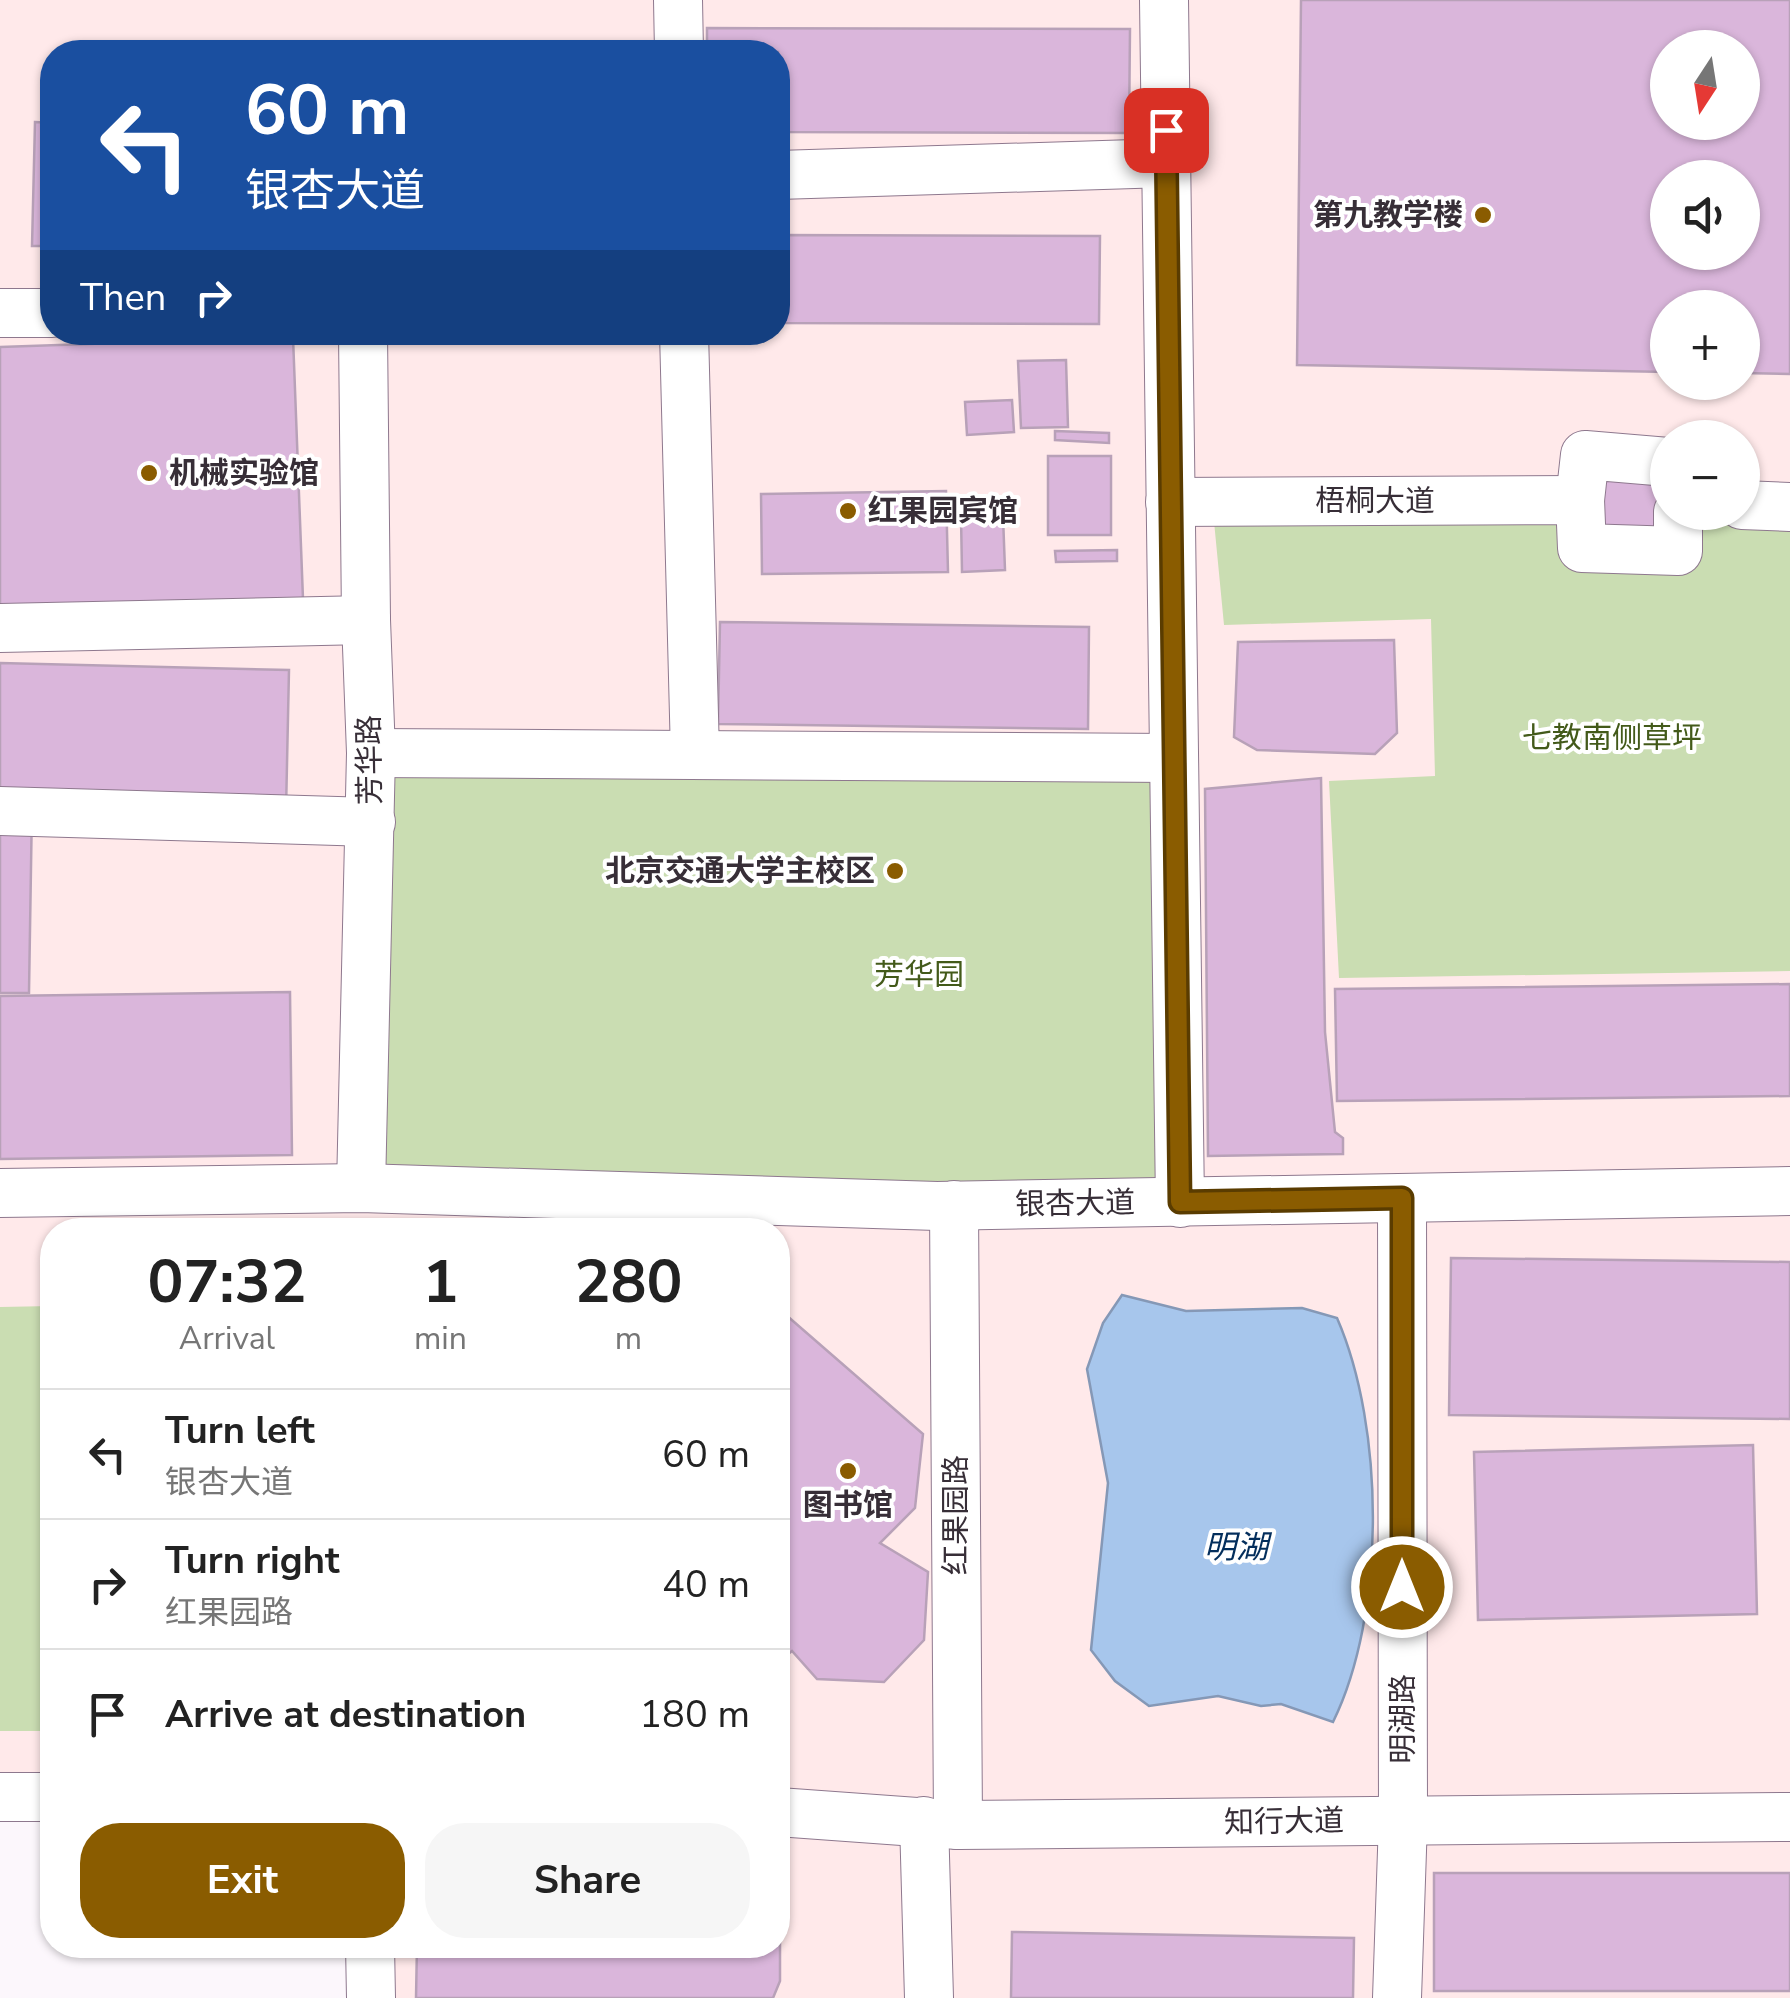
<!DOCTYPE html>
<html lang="en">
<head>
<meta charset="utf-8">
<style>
  :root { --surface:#fff; --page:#f6f6f6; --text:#222; --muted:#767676; --line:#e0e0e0; --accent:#8a5c00 }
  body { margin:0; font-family:"Nunito Sans","Noto Sans SC",sans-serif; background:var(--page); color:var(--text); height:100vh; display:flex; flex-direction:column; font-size:38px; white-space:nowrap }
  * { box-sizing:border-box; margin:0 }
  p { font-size:32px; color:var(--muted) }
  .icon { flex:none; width:55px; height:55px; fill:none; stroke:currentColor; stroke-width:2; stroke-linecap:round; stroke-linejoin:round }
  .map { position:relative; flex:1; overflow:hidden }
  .sheet { position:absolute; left:40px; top:1218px; width:750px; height:740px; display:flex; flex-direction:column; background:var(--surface); border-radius:40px; box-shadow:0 2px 8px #0004 }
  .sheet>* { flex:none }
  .guide { position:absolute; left:40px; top:40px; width:750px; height:305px; border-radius:40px; box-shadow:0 2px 8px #0004; background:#1a4fa0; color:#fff; overflow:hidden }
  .needle { width:65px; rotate:192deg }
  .tools { position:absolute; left:1650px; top:30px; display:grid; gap:20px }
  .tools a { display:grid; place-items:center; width:110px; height:110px; border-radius:50%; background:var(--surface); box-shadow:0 2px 8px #0004; font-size:50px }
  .pin { position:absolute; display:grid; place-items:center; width:85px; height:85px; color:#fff; margin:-42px; border-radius:20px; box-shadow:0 5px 15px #0006 }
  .me { position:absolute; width:110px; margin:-55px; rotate:0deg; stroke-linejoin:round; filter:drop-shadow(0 0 8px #0008) }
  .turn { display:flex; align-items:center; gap:35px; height:210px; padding:0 40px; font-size:45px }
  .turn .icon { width:130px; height:130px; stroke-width:2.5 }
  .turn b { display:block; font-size:70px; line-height:85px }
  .then { display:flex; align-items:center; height:95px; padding:0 40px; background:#0003; gap:20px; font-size:38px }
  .eta { display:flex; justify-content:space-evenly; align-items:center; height:170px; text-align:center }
  .eta b { font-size:60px; font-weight:700; line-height:70px }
  .action { display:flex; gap:20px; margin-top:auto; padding:20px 40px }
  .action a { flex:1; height:115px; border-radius:40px; background:var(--accent); color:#fff; font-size:40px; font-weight:700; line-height:115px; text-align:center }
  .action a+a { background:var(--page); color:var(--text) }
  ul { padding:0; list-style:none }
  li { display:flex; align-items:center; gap:30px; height:130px; padding:0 40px; border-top:2px solid var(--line) }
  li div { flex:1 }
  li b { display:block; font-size:38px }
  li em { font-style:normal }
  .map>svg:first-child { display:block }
</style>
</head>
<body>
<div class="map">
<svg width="1790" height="1998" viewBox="0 0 1790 1998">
  <rect width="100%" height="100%" fill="#fcf7fc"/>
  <path fill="#ffe9ea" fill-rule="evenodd" d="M 0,0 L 1790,0 L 1790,1998 L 360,1998 L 358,1945 L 778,1945 L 778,1230 L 52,1230 L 52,1821 L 0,1821 ZM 1668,48 L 1742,48 L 1742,122 L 1668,122 ZM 52,52 L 778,52 L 778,332 L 52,332 ZM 1668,178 L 1742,178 L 1742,252 L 1668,252 ZM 1668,308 L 1742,308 L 1742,382 L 1668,382 ZM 1668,438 L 1742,438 L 1742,512 L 1668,512 Z"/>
  <g fill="#caddb2">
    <path d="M 1213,511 L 1691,513 L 1790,517 L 1790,971 L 1339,978 L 1329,781 L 1435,776 L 1431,619 L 1224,625 Z"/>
    <path d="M 390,753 L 1160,758 L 1168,1203 L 361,1172 Z"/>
    <path d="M 52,1306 L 52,1731 L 0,1731 L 0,1307 Z"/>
  </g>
  <path fill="#a7c6ec" stroke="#8598b6" stroke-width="2.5" d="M 1122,1295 L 1186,1311 L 1302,1308 L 1337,1318 C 1385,1428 1386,1614 1333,1722 L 1281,1704 L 1261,1706 L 1218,1696 L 1149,1706 L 1115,1681 L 1091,1650 L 1108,1483 L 1087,1369 L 1103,1323 Z"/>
  <g fill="#dab6db" stroke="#b8a1b8" stroke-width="2.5" fill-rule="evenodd">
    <path d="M 1301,0 L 1790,0 L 1790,374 L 1742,373 L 1742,308 L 1668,308 L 1668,372 L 1297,365 ZM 1668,48 L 1742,48 L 1742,122 L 1668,122 ZM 1668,178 L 1742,178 L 1742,252 L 1668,252 Z"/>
    <path d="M 707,28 L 1130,29 L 1129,133 L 778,132 L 778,52 L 707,52 Z"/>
    <path d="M 35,122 L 52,123 L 52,246 L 32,246 Z"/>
    <path d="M 778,235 L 1100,236 L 1099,324 L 778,323 Z"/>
    <path d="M 293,337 L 303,599 L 0,608 L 0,347 Z"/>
    <path d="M 1066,360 L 1068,427 L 1021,428 L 1018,361 Z"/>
    <path d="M 1012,400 L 1014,432 L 967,435 L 965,402 Z"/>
    <path d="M 1055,431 L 1109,433 L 1109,443 L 1055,440 Z"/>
    <rect x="1048" y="456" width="63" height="79"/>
    <path d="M 1596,470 L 1668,472 L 1668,542 L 1595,540 Z"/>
    <path d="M 946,491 L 948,572 L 762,574 L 761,494 Z"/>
    <path d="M 1003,516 L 1005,570 L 962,572 L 961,517 Z"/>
    <path d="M 1117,550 L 1117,561 L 1056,562 L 1055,551 Z"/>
    <path d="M 720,622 L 1089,627 L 1088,729 L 718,724 Z"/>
    <path d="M 1394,640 L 1397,733 L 1375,754 L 1257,750 L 1234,737 L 1238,642 Z"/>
    <path d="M 0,663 L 289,670 L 286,811 L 32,805 L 29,993 L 0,993 Z"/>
    <path d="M 1321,778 L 1325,1032 L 1335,1132 L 1343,1138 L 1343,1154 L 1208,1156 L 1205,789 Z"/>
    <path d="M 1790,984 L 1790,1096 L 1337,1101 L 1335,989 Z"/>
    <path d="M 290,992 L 292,1155 L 0,1159 L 0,996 Z"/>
    <path d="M 1451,1258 L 1790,1262 L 1790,1419 L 1449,1415 Z"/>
    <path d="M 778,1308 L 923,1434 L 915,1508 L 880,1543 L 928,1572 L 924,1640 L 884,1682 L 817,1679 L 792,1651 L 778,1662 Z"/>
    <path d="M 1753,1445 L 1757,1614 L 1478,1620 L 1474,1452 Z"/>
    <rect x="1434" y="1873" width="356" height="118"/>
    <path d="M 1012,1932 L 1354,1938 L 1353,1998 L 1011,1998 Z"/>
    <path d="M 780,1934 L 780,1981 L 773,1998 L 416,1998 L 417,1945 L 778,1945 Z"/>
  </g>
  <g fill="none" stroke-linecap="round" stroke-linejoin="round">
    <g stroke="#8e788e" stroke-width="50">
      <g id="minor">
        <path d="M 678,0 L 679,52"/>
        <path d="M 1164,0 L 1180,1203"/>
        <path d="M 778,175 L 1166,163"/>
        <path d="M 0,313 L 52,313"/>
        <path d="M 684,332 L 695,754"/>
        <path d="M 1580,500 L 1585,455 L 1668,462"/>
        <path d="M 1170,502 L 1580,500 L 1582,548 L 1678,551 L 1678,512"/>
        <path d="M 1742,505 L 1790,507"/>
        <path d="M 0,628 L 366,620"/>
        <path d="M 371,753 L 1174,758"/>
        <path d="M 0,811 L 371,822"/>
        <path d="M 361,1188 L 371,753 L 366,620 L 363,332"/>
        <path d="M 0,1193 L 361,1188 L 937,1206 L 1790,1191"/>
        <path d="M 954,1205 L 958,1825"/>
        <path d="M 0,1797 L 52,1797"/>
        <path d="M 778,1812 L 958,1825 L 1790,1817"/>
        <path d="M 924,1821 L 929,1998"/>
        <path d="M 370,1945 L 371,1998"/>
        <path d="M 1397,1998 L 1403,1821 L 1402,1198"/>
      </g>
    </g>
    <use href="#minor" stroke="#fff" stroke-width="48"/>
  </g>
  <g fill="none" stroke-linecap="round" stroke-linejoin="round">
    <g stroke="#5a3c00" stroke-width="25">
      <path id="route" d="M 1166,130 L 1180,1202 L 1402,1198 L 1402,1587"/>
    </g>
    <use href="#route" stroke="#8a5c00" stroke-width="18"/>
  </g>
  <g fill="#8a5c00" stroke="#fff" stroke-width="4">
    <circle cx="1483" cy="215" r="10"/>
    <circle cx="149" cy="473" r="10"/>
    <circle cx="848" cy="511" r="10"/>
    <circle cx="895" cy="871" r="10"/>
    <circle cx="848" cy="1471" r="10"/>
  </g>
  <g text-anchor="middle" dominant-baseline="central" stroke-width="8" stroke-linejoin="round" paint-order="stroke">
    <g font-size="30" font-weight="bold" fill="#372e37" stroke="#fff" text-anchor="end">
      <text x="1463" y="215">第九教学楼</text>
      <text x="169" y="473" text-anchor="start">机械实验馆</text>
      <text x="868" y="511" text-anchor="start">红果园宾馆</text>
      <text x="875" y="871">北京交通大学主校区</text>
      <text x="848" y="1505" text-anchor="middle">图书馆</text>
    </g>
    <g font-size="30" fill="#372e37" stroke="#fff">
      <text x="1375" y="501">梧桐大道</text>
      <text transform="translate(370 760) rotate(-91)">芳华路</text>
      <text transform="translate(1075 1204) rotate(-1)">银杏大道</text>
      <text transform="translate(956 1515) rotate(-90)">红果园路</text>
      <text transform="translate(1403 1719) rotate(-90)">明湖路</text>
      <text transform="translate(1284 1822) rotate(-1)">知行大道</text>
    </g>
    <g font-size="30" fill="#435a1a" stroke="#fff">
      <text x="1612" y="738">七教南侧草坪</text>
      <text x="919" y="975">芳华园</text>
    </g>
    <g font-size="32" font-style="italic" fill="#032e5c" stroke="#fff">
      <text x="1236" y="1547">明湖</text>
    </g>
  </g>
</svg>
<div class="tools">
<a><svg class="needle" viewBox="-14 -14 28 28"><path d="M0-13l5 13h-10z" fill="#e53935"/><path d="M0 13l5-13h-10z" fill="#767676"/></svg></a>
<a><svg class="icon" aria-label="sound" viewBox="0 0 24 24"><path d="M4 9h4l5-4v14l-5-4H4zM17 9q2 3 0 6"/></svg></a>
<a>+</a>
<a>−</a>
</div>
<div class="pin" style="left:1166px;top:130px;background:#d93025"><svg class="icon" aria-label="arrive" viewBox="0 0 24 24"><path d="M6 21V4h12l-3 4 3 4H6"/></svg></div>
<svg class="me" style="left:1402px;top:1587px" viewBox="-20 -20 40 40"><circle r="17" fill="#8a5c00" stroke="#fff" stroke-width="3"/><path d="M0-11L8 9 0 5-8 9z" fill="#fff"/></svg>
<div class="guide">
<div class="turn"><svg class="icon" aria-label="left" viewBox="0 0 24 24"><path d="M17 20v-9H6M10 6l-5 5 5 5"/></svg><div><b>60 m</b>银杏大道</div></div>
<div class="then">Then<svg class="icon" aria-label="right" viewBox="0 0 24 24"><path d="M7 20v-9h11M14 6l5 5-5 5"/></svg></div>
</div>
<section class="sheet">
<div class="eta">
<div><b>07:32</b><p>Arrival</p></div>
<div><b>1</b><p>min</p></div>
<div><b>280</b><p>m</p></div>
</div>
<ul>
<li><svg class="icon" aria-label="left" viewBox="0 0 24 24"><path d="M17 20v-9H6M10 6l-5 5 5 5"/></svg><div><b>Turn left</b><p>银杏大道</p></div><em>60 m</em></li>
<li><svg class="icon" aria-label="right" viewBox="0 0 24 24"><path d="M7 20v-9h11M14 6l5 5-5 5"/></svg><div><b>Turn right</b><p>红果园路</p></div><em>40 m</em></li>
<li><svg class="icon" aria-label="arrive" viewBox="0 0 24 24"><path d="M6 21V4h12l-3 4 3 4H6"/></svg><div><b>Arrive at destination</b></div><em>180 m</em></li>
</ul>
<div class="action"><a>Exit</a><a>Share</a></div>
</section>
</div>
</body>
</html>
